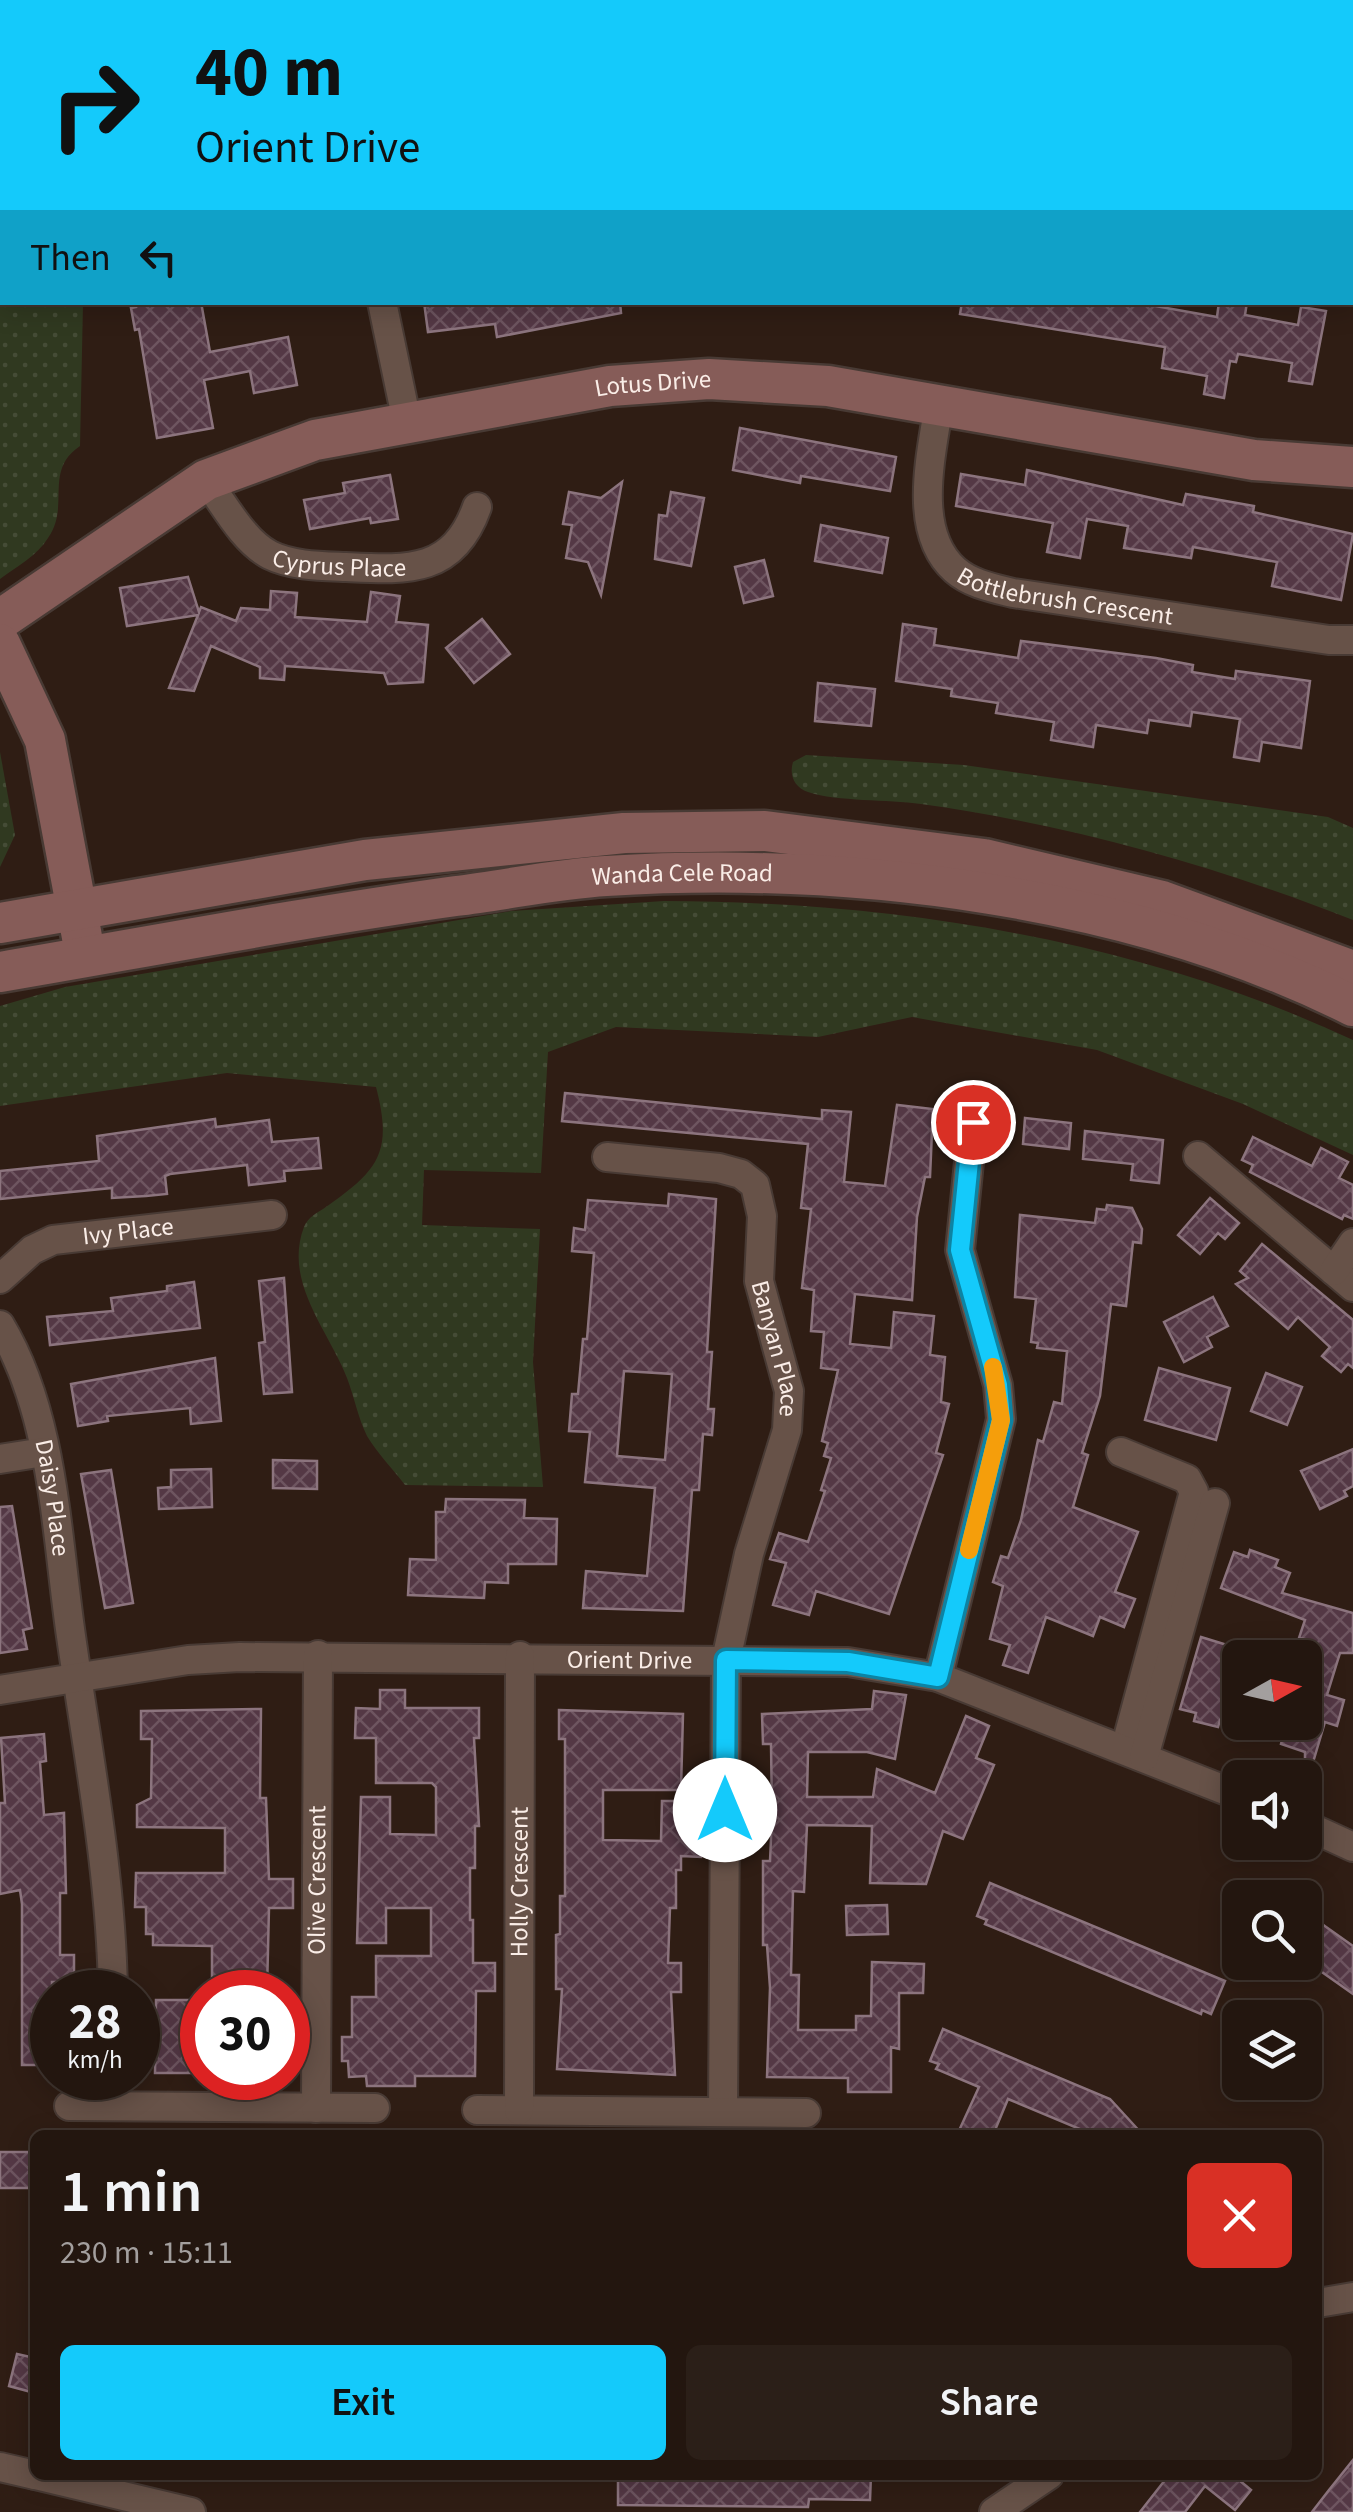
<!DOCTYPE html>
<html lang="en">
<head>
<meta charset="utf-8">
<style>
  :root { --surface:#23160f; --page:#2b1f18; --text:#f1f3f6; --muted:#a39f9e; --line:#40352f; --accent:#14cafb }
  body { margin:0; font-family:"Source Sans 3",sans-serif; background:var(--page); color:var(--text); height:100vh; display:flex; flex-direction:column; font-size:38px; white-space:nowrap }
  * { box-sizing:border-box; margin:0 }
  p { font-size:32px; color:var(--muted) }
  .icon { flex:none; width:55px; height:55px; fill:none; stroke:currentColor; stroke-width:2; stroke-linecap:round; stroke-linejoin:round }
  .map { position:relative; flex:1; overflow:hidden }
  .side { position:absolute; left:30px; top:2130px; width:1292px; height:350px; display:flex; flex-direction:column; background:var(--surface); border-radius:15px; box-shadow:0 5px 25px #0003,0 0 0 2px var(--line) }
  .side>* { flex:none }
  .hud { position:absolute; left:0px; top:0px; width:1355px; height:305px; box-shadow:0 5px 25px #0003,0 0 0 2px var(--line); background:#14cafb; color:#111; overflow:hidden }
  .needle { width:65px; rotate:82deg }
  .tools { position:absolute; left:1222px; top:1640px; display:grid; gap:20px }
  .tools a { display:grid; place-items:center; width:100px; height:100px; border-radius:15px; background:var(--surface); box-shadow:0 5px 25px #0003,0 0 0 2px var(--line); font-size:50px }
  .speed { position:absolute; left:30px; top:1970px; display:flex; gap:20px; font-size:50px; font-weight:700; text-align:center }
  .speed>* { display:grid; place-content:center; width:130px; height:130px; border-radius:50%; background:var(--surface); box-shadow:0 5px 25px #0003,0 0 0 2px var(--line); line-height:1 }
  .speed small { font-size:25px; font-weight:400 }
  .speed .limit { border:15px solid #d22; background:#fff; color:#111 }
  .pin { position:absolute; display:grid; place-items:center; width:85px; height:85px; color:#fff; margin:-42px; border:5px solid #fff; border-radius:50%; box-shadow:0 2px 10px #0007 }
  .me { position:absolute; width:110px; margin:-55px; rotate:0deg; stroke-linejoin:round; filter:drop-shadow(0 0 8px #0008) }
  .turn { display:flex; align-items:center; gap:35px; height:210px; padding:0 30px; font-size:45px }
  .turn .icon { width:130px; height:130px; stroke-width:2.5 }
  .turn b { display:block; font-size:70px; line-height:85px }
  .then { display:flex; align-items:center; height:95px; padding:0 30px; background:#0003; gap:20px; font-size:38px }
  .round { display:grid; place-items:center; flex:none; width:105px; height:105px; border-radius:15px; background:var(--page) }
  .headline { display:flex; align-items:center; justify-content:space-between; height:170px; padding:0 30px }
  h1 { font-size:60px; font-weight:600; line-height:75px }
  .primary-button { display:flex; gap:20px; margin-top:auto; padding:20px 30px }
  .primary-button a { flex:1; height:115px; border-radius:15px; background:var(--accent); color:#111; font-size:40px; font-weight:600; line-height:115px; text-align:center }
  .primary-button a+a { background:var(--page); color:var(--text) }
  .map>svg:first-child { display:block }
</style>
</head>
<body>
<div class="map">
<svg width="1353" height="2512" viewBox="0 0 1353 2512">
  <defs>
    <pattern id="grass-dots" width="8" height="8" patternUnits="userSpaceOnUse" patternTransform="scale(2.5)"><rect width="8" height="8" fill="#303920"/><path d="M2 2h.1M6 6h.1" fill="none" stroke="#454c36" stroke-width="1.8" stroke-linecap="round"/></pattern>
    <pattern id="building-cross-hatch" width="8" height="8" patternUnits="userSpaceOnUse" patternTransform="scale(2.5)"><rect width="8" height="8" fill="#543845"/><path d="M0 0l8 8M0 8l8-8" fill="none" stroke="#6e5560"/></pattern>
  </defs>
  <rect width="100%" height="100%" fill="#2f1d14"/>
  <g fill="url(#grass-dots)">
    <path d="M 0,0 L 128,0 L 2,2 L 2,302 L 83,303 L 80,446 C 43,471 71,505 48,538 C 37,556 16,567 0,579 Z"/>
    <path d="M 0,752 L 15,835 L 0,867 Z"/>
    <path d="M 806,755 L 964,765 L 1328,817 L 1353,828 L 1353,920 C 1213,865 1070,825 921,804 C 888,799 838,802 808,792 C 794,787 789,775 793,762 Z"/>
    <path d="M 664,901 C 900,902 1138,940 1353,1040 L 1353,1155 L 1243,1104 L 1097,1050 L 912,1017 L 818,1037 L 616,1027 L 548,1052 L 541,1173 L 424,1170 L 422,1225 L 540,1229 L 533,1362 L 543,1487 L 405,1485 C 393,1469 377,1453 367,1436 C 358,1418 354,1396 347,1378 C 329,1331 283,1282 304,1227 C 308,1217 317,1213 326,1207 C 379,1170 393,1152 376,1087 L 227,1073 L 0,1106 L 0,1006 L 65,987 L 511,911 Z"/>
  </g>
  <g fill="url(#building-cross-hatch)" stroke="#8c747e" stroke-width="2.5" fill-rule="evenodd">
    <path d="M 135,302 L 201,302 L 210,352 L 288,337 L 297,385 L 254,393 L 250,371 L 204,380 L 213,428 L 157,438 L 139,329 L 135,330 L 131,308 L 136,307 Z"/>
    <path d="M 424,302 L 620,302 L 621,313 L 497,337 L 495,324 L 428,332 Z"/>
    <path d="M 962,302 L 1133,302 L 1217,317 L 1219,302 L 1247,302 L 1245,315 L 1298,325 L 1301,307 L 1326,311 L 1312,384 L 1289,381 L 1292,363 L 1238,354 L 1236,362 L 1230,361 L 1224,398 L 1204,394 L 1207,376 L 1162,368 L 1165,347 L 960,314 Z"/>
    <path d="M 740,428 L 896,457 L 890,491 L 801,476 L 800,483 L 733,470 Z"/>
    <path d="M 1027,470 L 1183,505 L 1186,494 L 1254,506 L 1253,512 L 1353,534 L 1341,600 L 1272,586 L 1277,562 L 1193,547 L 1191,558 L 1124,548 L 1128,526 L 1087,519 L 1080,558 L 1047,552 L 1053,523 L 956,506 L 961,474 L 1025,485 Z"/>
    <path d="M 390,475 L 398,519 L 371,523 L 370,518 L 310,529 L 304,500 L 345,493 L 343,483 Z"/>
    <path d="M 622,482 L 601,595 L 588,562 L 566,558 L 572,525 L 563,524 L 569,492 L 601,498 Z"/>
    <path d="M 671,492 L 704,498 L 691,566 L 655,559 L 659,515 L 667,516 Z"/>
    <path d="M 821,525 L 888,538 L 882,573 L 815,561 Z"/>
    <path d="M 764,560 L 773,596 L 744,603 L 735,567 Z"/>
    <path d="M 188,577 L 199,612 L 201,607 L 236,621 L 241,608 L 270,610 L 271,591 L 297,593 L 295,617 L 367,622 L 371,592 L 400,596 L 396,622 L 428,625 L 423,682 L 388,684 L 384,673 L 285,666 L 284,680 L 260,678 L 260,667 L 211,646 L 194,691 L 169,688 L 198,615 L 127,626 L 120,588 Z"/>
    <path d="M 482,619 L 510,654 L 474,683 L 446,648 Z"/>
    <path d="M 903,624 L 936,629 L 934,645 L 1018,658 L 1021,641 L 1156,658 L 1193,665 L 1192,672 L 1235,679 L 1236,671 L 1310,681 L 1301,748 L 1262,742 L 1259,761 L 1234,757 L 1240,719 L 1192,712 L 1190,726 L 1149,720 L 1147,733 L 1096,725 L 1093,747 L 1051,740 L 1054,722 L 996,713 L 998,703 L 951,696 L 952,689 L 896,681 Z"/>
    <path d="M 818,683 L 875,689 L 871,726 L 815,721 Z"/>
    <path d="M 565,1093 L 822,1119 L 822,1110 L 851,1112 L 844,1182 L 885,1186 L 897,1105 L 933,1109 L 930,1177 L 925,1177 L 917,1217 L 912,1300 L 855,1294 L 850,1344 L 891,1348 L 894,1312 L 934,1316 L 930,1355 L 945,1357 L 941,1402 L 949,1404 L 936,1453 L 943,1455 L 889,1614 L 816,1591 L 809,1615 L 773,1605 L 786,1563 L 770,1559 L 779,1533 L 808,1542 L 825,1491 L 821,1490 L 831,1458 L 824,1456 L 828,1443 L 822,1441 L 838,1370 L 821,1368 L 824,1332 L 811,1331 L 814,1290 L 802,1288 L 811,1209 L 801,1208 L 808,1144 L 562,1121 Z"/>
    <path d="M 1025,1118 L 1071,1123 L 1069,1149 L 1023,1144 Z"/>
    <path d="M 215,1119 L 216,1127 L 269,1120 L 272,1142 L 318,1138 L 321,1168 L 284,1171 L 285,1181 L 249,1185 L 247,1165 L 170,1174 L 165,1176 L 167,1194 L 146,1196 L 112,1198 L 112,1188 L 0,1199 L 0,1171 L 99,1161 L 97,1136 Z"/>
    <path d="M 1085,1131 L 1163,1140 L 1159,1183 L 1131,1180 L 1133,1164 L 1083,1159 Z"/>
    <path d="M 1253,1137 L 1312,1166 L 1321,1148 L 1348,1162 L 1339,1178 L 1353,1185 L 1353,1219 L 1344,1215 L 1342,1219 L 1250,1172 L 1253,1165 L 1242,1160 Z"/>
    <path d="M 669,1194 L 716,1199 L 707,1352 L 712,1352 L 708,1409 L 714,1409 L 712,1435 L 703,1434 L 699,1490 L 692,1490 L 683,1611 L 583,1608 L 586,1571 L 647,1576 L 655,1488 L 585,1482 L 590,1432 L 569,1431 L 572,1394 L 578,1394 L 583,1339 L 587,1339 L 594,1253 L 572,1251 L 574,1228 L 585,1230 L 588,1200 L 668,1206 ZM 624,1371 L 672,1374 L 665,1460 L 617,1456 Z"/>
    <path d="M 1210,1198 L 1239,1223 L 1225,1239 L 1218,1233 L 1200,1254 L 1178,1235 Z"/>
    <path d="M 1107,1205 L 1132,1208 L 1142,1229 L 1141,1243 L 1133,1242 L 1126,1306 L 1111,1304 L 1100,1396 L 1082,1453 L 1088,1455 L 1073,1507 L 1138,1532 L 1115,1592 L 1135,1599 L 1124,1627 L 1100,1617 L 1093,1636 L 1046,1617 L 1028,1673 L 1003,1665 L 1010,1645 L 990,1639 L 1003,1586 L 993,1582 L 1001,1556 L 1008,1558 L 1021,1520 L 1038,1440 L 1043,1442 L 1054,1402 L 1062,1404 L 1067,1351 L 1037,1348 L 1038,1343 L 1031,1342 L 1036,1299 L 1015,1297 L 1020,1215 L 1095,1223 L 1097,1209 L 1106,1210 Z"/>
    <path d="M 1262,1244 L 1353,1320 L 1353,1368 L 1348,1364 L 1341,1372 L 1322,1356 L 1330,1347 L 1298,1317 L 1288,1329 L 1236,1284 L 1248,1278 L 1240,1271 Z"/>
    <path d="M 284,1278 L 292,1392 L 264,1394 L 259,1343 L 265,1342 L 259,1281 Z"/>
    <path d="M 194,1282 L 200,1328 L 50,1345 L 47,1317 L 113,1311 L 111,1298 L 167,1291 L 167,1286 Z"/>
    <path d="M 1213,1297 L 1228,1326 L 1207,1337 L 1212,1347 L 1184,1362 L 1164,1322 Z"/>
    <path d="M 215,1358 L 221,1421 L 191,1424 L 190,1408 L 107,1416 L 108,1421 L 78,1426 L 71,1384 Z"/>
    <path d="M 1159,1368 L 1230,1388 L 1216,1440 L 1145,1420 Z"/>
    <path d="M 1266,1373 L 1302,1387 L 1287,1425 L 1251,1411 Z"/>
    <path d="M 1353,1449 L 1353,1486 L 1344,1491 L 1347,1496 L 1320,1509 L 1301,1471 Z"/>
    <path d="M 273,1460 L 317,1461 L 317,1489 L 273,1488 Z"/>
    <path d="M 211,1469 L 212,1507 L 159,1509 L 158,1488 L 171,1487 L 171,1470 Z"/>
    <path d="M 111,1470 L 133,1603 L 105,1608 L 81,1474 Z"/>
    <path d="M 446,1499 L 525,1500 L 524,1518 L 557,1519 L 556,1564 L 508,1564 L 508,1583 L 485,1582 L 484,1598 L 408,1595 L 410,1559 L 436,1560 L 436,1512 L 445,1512 Z"/>
    <path d="M 12,1506 L 32,1628 L 23,1630 L 27,1649 L 0,1653 L 0,1507 Z"/>
    <path d="M 1250,1550 L 1278,1560 L 1275,1567 L 1290,1573 L 1282,1593 L 1353,1613 L 1353,1653 L 1340,1653 L 1327,1695 L 1344,1700 L 1337,1726 L 1325,1722 L 1311,1769 L 1305,1768 L 1305,1752 L 1281,1744 L 1287,1722 L 1305,1722 L 1305,1639 L 1299,1638 L 1305,1620 L 1221,1588 L 1234,1552 L 1248,1557 Z"/>
    <path d="M 1201,1637 L 1240,1649 L 1236,1725 L 1220,1720 L 1218,1727 L 1194,1721 L 1196,1713 L 1180,1709 Z"/>
    <path d="M 380,1690 L 405,1690 L 405,1708 L 479,1708 L 479,1738 L 474,1738 L 479,1826 L 475,1826 L 475,1868 L 470,1868 L 470,1920 L 473,1920 L 473,1963 L 495,1963 L 495,1991 L 476,1991 L 475,2076 L 415,2076 L 415,2086 L 367,2086 L 366,2076 L 349,2077 L 348,2061 L 342,2061 L 342,2037 L 352,2037 L 352,1997 L 376,1997 L 376,1956 L 431,1956 L 431,1908 L 386,1908 L 386,1943 L 357,1943 L 361,1797 L 390,1797 L 390,1834 L 436,1835 L 436,1787 L 432,1783 L 376,1783 L 376,1738 L 355,1738 L 356,1708 L 380,1709 Z"/>
    <path d="M 874,1691 L 906,1695 L 895,1759 L 867,1752 L 808,1752 L 807,1797 L 873,1797 L 877,1769 L 935,1793 L 966,1716 L 989,1726 L 976,1758 L 994,1765 L 963,1839 L 943,1831 L 926,1884 L 870,1883 L 872,1826 L 807,1825 L 804,1892 L 793,1891 L 791,1975 L 799,1975 L 798,2030 L 856,2030 L 856,2016 L 871,2016 L 872,1962 L 924,1964 L 923,1993 L 899,1993 L 899,2049 L 891,2047 L 891,2092 L 848,2092 L 848,2078 L 767,2077 L 770,1988 L 767,1945 L 763,1945 L 763,1861 L 770,1861 L 772,1816 L 771,1744 L 763,1744 L 762,1714 L 872,1709 Z"/>
    <path d="M 261,1709 L 260,1798 L 266,1798 L 269,1879 L 293,1879 L 293,1908 L 269,1908 L 267,1991 L 212,1991 L 212,1946 L 153,1945 L 153,1934 L 146,1934 L 146,1907 L 135,1907 L 136,1873 L 225,1873 L 225,1828 L 137,1827 L 137,1805 L 151,1798 L 152,1739 L 141,1739 L 141,1711 Z"/>
    <path d="M 559,1710 L 683,1714 L 681,1790 L 603,1790 L 603,1840 L 661,1841 L 662,1801 L 689,1801 L 689,1835 L 700,1836 L 701,1857 L 681,1856 L 681,1870 L 676,1870 L 676,1908 L 670,1908 L 668,1963 L 681,1963 L 681,1992 L 671,1992 L 675,2075 L 557,2069 L 562,1989 L 556,1989 L 556,1935 L 560,1934 L 560,1896 L 565,1896 L 565,1739 L 559,1739 Z"/>
    <path d="M 44,1734 L 46,1761 L 40,1762 L 44,1815 L 64,1813 L 66,1893 L 60,1893 L 60,1955 L 74,1955 L 74,1982 L 52,1982 L 52,2065 L 22,2065 L 22,1904 L 20,1890 L 0,1894 L 0,1803 L 5,1803 L 1,1738 Z"/>
    <path d="M 990,1883 L 1225,1981 L 1211,2014 L 1202,2010 L 1201,2014 L 985,1924 L 987,1920 L 977,1916 Z"/>
    <path d="M 887,1905 L 888,1934 L 847,1935 L 846,1906 Z"/>
    <path d="M 1305,1912 L 1353,1946 L 1353,1994 L 1305,1960 Z"/>
    <path d="M 156,2000 L 199,2000 L 200,2073 L 155,2073 Z"/>
    <path d="M 943,2029 L 1110,2099 L 1143,2135 L 1094,2135 L 1008,2099 L 993,2135 L 957,2135 L 979,2087 L 936,2069 L 939,2064 L 930,2061 Z"/>
    <rect x="0" y="2152" width="35" height="36"/>
    <path d="M 17,2354 L 35,2358 L 35,2393 L 9,2386 Z"/>
    <path d="M 1353,2460 L 1353,2512 L 1312,2512 L 1329,2490 Z"/>
    <path d="M 618,2475 L 871,2475 L 870,2500 L 809,2499 L 808,2507 L 618,2505 Z"/>
    <path d="M 1169,2475 L 1233,2475 L 1251,2490 L 1235,2510 L 1205,2486 L 1185,2512 L 1140,2512 Z"/>
  </g>
  <g fill="none" stroke-linecap="round" stroke-linejoin="round">
    <g stroke="#483a34" stroke-width="32">
      <g id="street">
        <path d="M 273,2 L 273,0"/>
        <path d="M 623,2 L 623,0"/>
        <path d="M 1165,2 L 1166,0"/>
        <path d="M 1352,163 L 1353,163"/>
        <path d="M 382,302 L 407,422"/>
        <path id="s1" d="M 939,403 C 932,453 911,531 955,570 C 971,584 993,588 1013,593 L 1329,640 L 1353,640"/>
        <path id="s2" d="M 206,480 C 224,504 243,541 270,555 C 292,566 322,566 346,567 C 407,570 453,574 477,507"/>
        <path d="M 1198,1156 L 1353,1287"/>
        <path id="s3" d="M 607,1157 L 719,1168 L 741,1174 L 755,1185 L 762,1216 L 759,1281 L 789,1391 L 787,1430 L 749,1554 L 726,1660 L 723,2111"/>
        <path d="M 1334,1271 L 1353,1243"/>
        <path id="s4" d="M 0,1279 L 32,1250 L 53,1240 L 272,1215"/>
        <path id="s5" d="M 0,1325 C 54,1415 56,1533 71,1636 C 88,1755 111,1872 113,1992"/>
        <path d="M 1121,1452 L 1187,1479 L 1194,1492 L 1125,1749"/>
        <path d="M 0,1459 L 44,1452"/>
        <path d="M 938,1677 L 1001,1419 L 998,1385 L 960,1250 L 973,1123"/>
        <path id="s6" d="M 0,1690 L 188,1660 L 240,1657 L 848,1662 L 938,1677 L 1240,1796"/>
        <path d="M 1144,1757 L 1215,1503"/>
        <path d="M 1305,1825 L 1353,1847"/>
        <path d="M 114,2078 L 114,2106"/>
        <path d="M 69,2106 L 375,2108"/>
        <path id="s7" d="M 316,2108 L 318,1655"/>
        <path d="M 477,2110 L 806,2113"/>
        <path id="s8" d="M 519,2110 L 520,1656"/>
        <path d="M 1318,2303 L 1353,2297"/>
        <path d="M 0,2467 L 35,2475"/>
        <path d="M 35,2475 L 191,2512"/>
        <path d="M 994,2512 L 1049,2475"/>
      </g>
    </g>
    <g stroke="#483a34" stroke-width="45">
      <g id="secondary">
        <path id="s9" d="M 0,620 L 206,480 L 315,440 L 610,386 L 709,379 L 828,386 L 1254,460 L 1353,467"/>
        <path d="M 0,644 L 45,740 L 82,937"/>
        <path d="M 0,923 L 365,860 L 624,833 L 765,831 L 984,859 L 1162,901 L 1353,971"/>
        <path id="s10" d="M 0,972 C 152,946 304,917 456,896 C 506,890 556,879 606,876 C 853,861 1130,895 1353,1006"/>
      </g>
    </g>
    <use href="#street" stroke="#675248" stroke-width="28"/>
    <use href="#secondary" stroke="#865c58" stroke-width="40"/>
  </g>
  <g fill="none" stroke-linecap="round" stroke-linejoin="round">
    <g stroke="#0d83a3" stroke-width="25">
      <path id="route" d="M 725,1810 L 726,1660 L 848,1662 L 938,1677 L 1001,1420 L 998,1385 L 960,1250 L 973,1122"/>
    </g>
    <use href="#route" stroke="#14cafb" stroke-width="18"/>
    <path stroke="#f59e0b" stroke-width="18" d="M 969,1550 L 1001,1420 L 993,1367"/>
  </g>
  <g text-anchor="middle" dominant-baseline="central" stroke-width="10" stroke-linejoin="round" paint-order="stroke">
    <g font-size="25" fill="#faede7" stroke="#110906">
      <text stroke="none"><textPath href="#s9" startOffset="708">Lotus Drive</textPath></text>
      <text stroke="none"><textPath href="#s2" startOffset="170">Cyprus Place</textPath></text>
      <text stroke="none"><textPath href="#s1" startOffset="290">Bottlebrush Crescent</textPath></text>
      <text stroke="none"><textPath href="#s10" startOffset="690">Wanda Cele Road</textPath></text>
      <text stroke="none"><textPath href="#s4" startOffset="142">Ivy Place</textPath></text>
      <text stroke="none"><textPath href="#s3" startOffset="320">Banyan Place</textPath></text>
      <text stroke="none"><textPath href="#s5" startOffset="182">Daisy Place</textPath></text>
      <text stroke="none"><textPath href="#s6" startOffset="632">Orient Drive</textPath></text>
      <text stroke="none"><textPath href="#s7" startOffset="228">Olive Crescent</textPath></text>
      <text stroke="none"><textPath href="#s8" startOffset="228">Holly Crescent</textPath></text>
    </g>
  </g>
</svg>
<div class="tools">
<a><svg class="needle" viewBox="-14 -14 28 28"><path d="M0-13l5 13h-10z" fill="#e53935"/><path d="M0 13l5-13h-10z" fill="#a39f9e"/></svg></a>
<a><svg class="icon" aria-label="sound" viewBox="0 0 24 24"><path d="M4 9h4l5-4v14l-5-4H4zM17 9q2 3 0 6"/></svg></a>
<a><svg class="icon" aria-label="search" viewBox="0 0 24 24"><circle cx="10" cy="10" r="6"/><path d="M15 15l6 6"/></svg></a>
<a><svg class="icon" aria-label="layers" viewBox="0 0 24 24"><path d="M12 4l9 5-9 5-9-5zM3 14l9 5 9-5"/></svg></a>
</div>
<div class="speed"><div>28<small>km/h</small></div><div class="limit">30</div></div>
<div class="pin" style="left:973px;top:1122px;background:#d93025"><svg class="icon" aria-label="arrive" viewBox="0 0 24 24"><path d="M6 21V4h12l-3 4 3 4H6"/></svg></div>
<svg class="me" style="left:725px;top:1810px" viewBox="-20 -20 40 40"><circle r="19" fill="#fff"/><path d="M0-13L10 11 0 6-10 11z" fill="#14cafb"/></svg>
<div class="hud">
<div class="turn"><svg class="icon" aria-label="right" viewBox="0 0 24 24"><path d="M7 20v-9h11M14 6l5 5-5 5"/></svg><div><b>40 m</b>Orient Drive</div></div>
<div class="then">Then<svg class="icon" aria-label="left" viewBox="0 0 24 24"><path d="M17 20v-9H6M10 6l-5 5 5 5"/></svg></div>
</div>
<section class="side">
<div class="headline"><div><h1>1 min</h1><p>230 m · 15:11</p></div><a class="round" style="background:#d93025;color:#fff"><svg class="icon" aria-label="close" viewBox="0 0 24 24"><path d="M6 6l12 12M18 6L6 18"/></svg></a></div>
<div class="primary-button"><a>Exit</a><a>Share</a></div>
</section>
</div>
</body>
</html>
